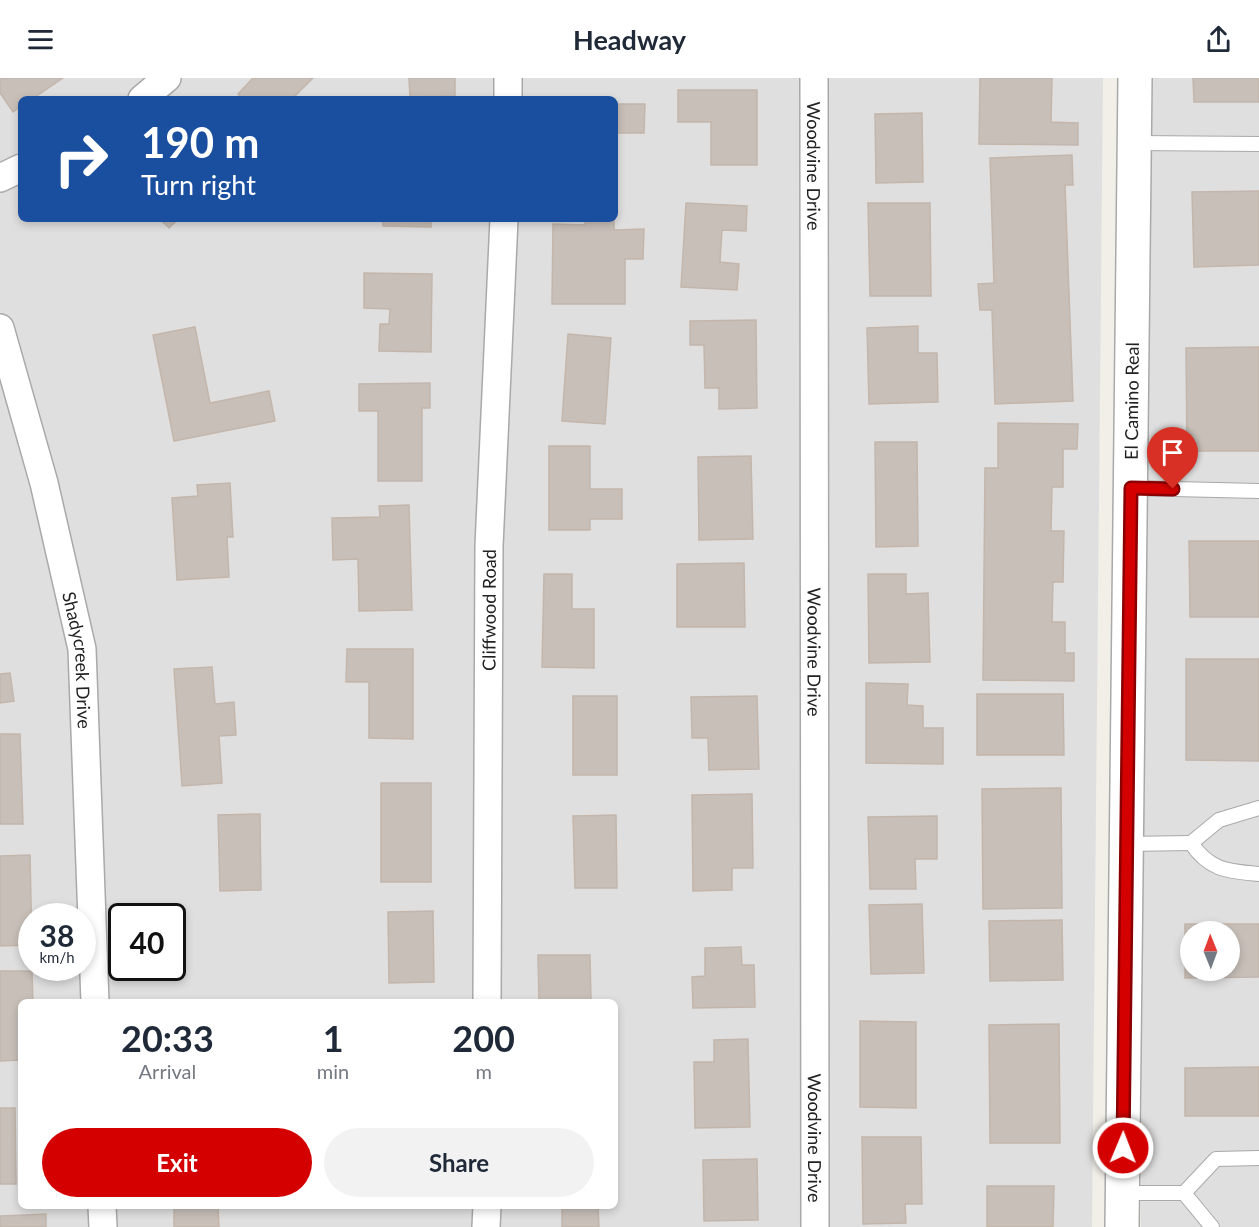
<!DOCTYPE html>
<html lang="en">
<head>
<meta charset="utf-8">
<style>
  :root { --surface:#fff; --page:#f2f2f3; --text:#1f2937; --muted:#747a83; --accent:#d40000 }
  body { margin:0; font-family:Lato,sans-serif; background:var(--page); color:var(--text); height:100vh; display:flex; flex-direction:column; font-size:22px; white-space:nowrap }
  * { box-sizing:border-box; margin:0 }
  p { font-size:20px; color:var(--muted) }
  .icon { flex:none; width:33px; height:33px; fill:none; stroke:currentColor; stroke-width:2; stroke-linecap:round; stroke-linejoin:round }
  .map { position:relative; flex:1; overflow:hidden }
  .side { position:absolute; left:18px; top:921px; width:600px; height:210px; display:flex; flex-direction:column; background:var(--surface); border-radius:9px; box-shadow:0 3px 9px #0003 }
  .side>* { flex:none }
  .hud { position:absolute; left:18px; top:18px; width:600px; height:126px; border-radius:9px; box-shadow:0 3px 9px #0003; background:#1a4fa0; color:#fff; overflow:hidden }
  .needle { width:39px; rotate:359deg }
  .buttons { position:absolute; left:1180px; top:843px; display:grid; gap:12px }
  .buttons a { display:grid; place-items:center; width:60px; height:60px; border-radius:50%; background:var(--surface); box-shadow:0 3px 9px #0003; font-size:30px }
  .speed { position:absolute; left:18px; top:825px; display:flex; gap:12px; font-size:30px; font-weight:700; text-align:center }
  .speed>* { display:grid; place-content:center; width:78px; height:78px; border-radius:50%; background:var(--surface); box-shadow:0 3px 9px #0003; line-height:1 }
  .speed small { font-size:15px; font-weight:400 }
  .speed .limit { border:3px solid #111; border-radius:9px; background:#fff; color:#111 }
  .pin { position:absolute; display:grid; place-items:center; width:51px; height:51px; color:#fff; margin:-62px -26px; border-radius:50% 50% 50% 0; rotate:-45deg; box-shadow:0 0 6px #0007 }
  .pin .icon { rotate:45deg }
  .me { position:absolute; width:66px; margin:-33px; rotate:1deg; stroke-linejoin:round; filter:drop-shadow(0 0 4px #0008) }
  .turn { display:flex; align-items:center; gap:21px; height:126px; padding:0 24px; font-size:27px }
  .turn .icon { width:78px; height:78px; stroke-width:2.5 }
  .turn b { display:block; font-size:42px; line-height:51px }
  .eta { display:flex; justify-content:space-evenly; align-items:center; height:102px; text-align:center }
  .eta b { font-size:36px; font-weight:700; line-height:42px }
  .primary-button { display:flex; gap:12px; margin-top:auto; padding:12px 24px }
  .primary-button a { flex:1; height:69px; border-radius:36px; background:var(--accent); color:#fff; font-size:24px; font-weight:700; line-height:69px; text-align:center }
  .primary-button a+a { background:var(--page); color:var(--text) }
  header { display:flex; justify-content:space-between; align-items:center; height:78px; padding:0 24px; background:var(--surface); font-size:27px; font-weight:700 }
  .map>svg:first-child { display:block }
</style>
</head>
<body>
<header><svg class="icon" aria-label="menu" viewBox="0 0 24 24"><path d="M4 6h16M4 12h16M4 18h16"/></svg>Headway<svg class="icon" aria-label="share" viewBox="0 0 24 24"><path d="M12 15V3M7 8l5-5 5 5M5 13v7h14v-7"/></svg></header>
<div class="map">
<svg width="1259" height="1149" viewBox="0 0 1259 1149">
  <rect width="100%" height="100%" fill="#f2efe9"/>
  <g fill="#e0dfdf" fill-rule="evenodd">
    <path d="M 0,0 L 1103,0 L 1092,1149 L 0,1149 ZM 21,21 L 615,21 L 615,141 L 21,141 ZM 32,838 L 82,838 L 82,890 L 32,890 ZM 122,838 L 172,838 L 172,890 L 122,890 ZM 21,924 L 615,924 L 615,1128 L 21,1128 Z"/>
    <path d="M 1148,0 L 1259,0 L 1259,1149 L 1141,1149 ZM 1191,854 L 1230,854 L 1230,892 L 1191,892 Z"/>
  </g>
  <g fill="#c7bfb8" stroke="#c4b6ab" stroke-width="1.5" fill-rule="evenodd">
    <path d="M 0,0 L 63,0 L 32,21 L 21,21 L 21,28 L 13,34 L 0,15 Z"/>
    <path d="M 253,0 L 313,0 L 292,21 L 243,21 L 238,16 Z"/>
    <path d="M 409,0 L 455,0 L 455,18 L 410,19 Z"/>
    <path d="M 980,0 L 1052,0 L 1051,44 L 1078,45 L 1078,67 L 979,66 Z"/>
    <path d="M 1193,0 L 1259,0 L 1259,24 L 1194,24 Z"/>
    <path d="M 678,12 L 757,12 L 757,87 L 711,87 L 711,44 L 678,44 Z"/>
    <path d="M 615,26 L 645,26 L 644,55 L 615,55 Z"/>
    <path d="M 922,35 L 923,104 L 876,105 L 875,36 Z"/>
    <path d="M 1072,77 L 1073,107 L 1065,107 L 1073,323 L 995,326 L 992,232 L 980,232 L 978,206 L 994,205 L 990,80 Z"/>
    <path d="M 1259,113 L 1259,187 L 1194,189 L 1192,114 Z"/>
    <path d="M 686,125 L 747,128 L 746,153 L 722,152 L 720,184 L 739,186 L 737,212 L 681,209 Z"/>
    <path d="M 868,125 L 930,125 L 931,218 L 870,218 Z"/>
    <path d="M 160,141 L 178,141 L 169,150 Z"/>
    <path d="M 383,141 L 431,141 L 431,149 L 383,148 Z"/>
    <path d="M 585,141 L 614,141 L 614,152 L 644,151 L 643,181 L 625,181 L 625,226 L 552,226 L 553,146 L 585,147 Z"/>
    <path d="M 364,195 L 432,196 L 431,274 L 379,273 L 380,246 L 389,246 L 390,231 L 364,230 Z"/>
    <path d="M 756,242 L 757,330 L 719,331 L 719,310 L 705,310 L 704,267 L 690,267 L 690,243 Z"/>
    <path d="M 918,248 L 918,275 L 937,275 L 938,324 L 869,326 L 867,250 Z"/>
    <path d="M 195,249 L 210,325 L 269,313 L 275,343 L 174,363 L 153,257 Z"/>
    <path d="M 568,256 L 611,260 L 605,346 L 562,343 Z"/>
    <path d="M 1259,269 L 1259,373 L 1187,373 L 1186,270 Z"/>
    <path d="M 430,305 L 430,330 L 422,330 L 422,403 L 378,403 L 378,333 L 359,333 L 359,306 Z"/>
    <path d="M 998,345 L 1078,346 L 1077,371 L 1063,371 L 1063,409 L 1052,409 L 1051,453 L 1064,453 L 1063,504 L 1053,504 L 1052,544 L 1065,544 L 1065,575 L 1074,575 L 1074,603 L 983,602 L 985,390 L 998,390 Z"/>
    <path d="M 875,364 L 917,364 L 918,468 L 876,469 Z"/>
    <path d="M 549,368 L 590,368 L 590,411 L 622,411 L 622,441 L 590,441 L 590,452 L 549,452 Z"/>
    <path d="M 751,378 L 753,461 L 699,462 L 698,379 Z"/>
    <path d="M 230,405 L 233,459 L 227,459 L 229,499 L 177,502 L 172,420 L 198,418 L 197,407 Z"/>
    <path d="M 409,427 L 412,532 L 359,533 L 358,481 L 333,482 L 332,440 L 380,439 L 379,428 Z"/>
    <path d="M 1189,463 L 1259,463 L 1259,539 L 1190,539 Z"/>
    <path d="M 744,485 L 745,549 L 677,549 L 677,486 Z"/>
    <path d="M 544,496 L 572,496 L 572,531 L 594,531 L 594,590 L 542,589 Z"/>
    <path d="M 868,496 L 906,496 L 906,516 L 928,515 L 930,584 L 869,585 Z"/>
    <path d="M 347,571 L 413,571 L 413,661 L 369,660 L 369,604 L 346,604 Z"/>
    <path d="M 1186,581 L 1259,581 L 1259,683 L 1186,682 Z"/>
    <path d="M 212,589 L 215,626 L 234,624 L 236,657 L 219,658 L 222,705 L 182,708 L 174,591 Z"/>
    <path d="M 10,595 L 14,623 L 0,625 L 0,596 Z"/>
    <path d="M 866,605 L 908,606 L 907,627 L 923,628 L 923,650 L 943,650 L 943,686 L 866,685 Z"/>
    <path d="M 977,616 L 1063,616 L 1064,677 L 977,677 Z"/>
    <rect x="573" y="618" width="44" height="79"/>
    <path d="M 757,618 L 759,691 L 709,692 L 708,660 L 692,660 L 691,619 Z"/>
    <path d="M 0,656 L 20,656 L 23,746 L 0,746 Z"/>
    <rect x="381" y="705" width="50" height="99"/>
    <path d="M 1061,710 L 1062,830 L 983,831 L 982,711 Z"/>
    <path d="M 752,716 L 753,790 L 732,790 L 732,812 L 693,813 L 692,717 Z"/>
    <path d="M 260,736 L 261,812 L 220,813 L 218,737 Z"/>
    <path d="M 616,737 L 617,810 L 575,810 L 573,738 Z"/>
    <path d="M 937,738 L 937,781 L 915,781 L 916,811 L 870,811 L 868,739 Z"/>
    <path d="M 30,777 L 32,867 L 0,868 L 0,778 Z"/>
    <path d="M 922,826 L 924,895 L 871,896 L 869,827 Z"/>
    <path d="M 433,833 L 434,904 L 389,905 L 388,834 Z"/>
    <path d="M 1062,842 L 1063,902 L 990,903 L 989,843 Z"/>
    <path d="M 1185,846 L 1259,846 L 1259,899 L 1185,900 ZM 1191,854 L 1230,854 L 1230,892 L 1191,892 Z"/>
    <path d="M 741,869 L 742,887 L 754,887 L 755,929 L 693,930 L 692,899 L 705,898 L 705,870 Z"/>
    <path d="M 538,877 L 590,877 L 591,924 L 539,924 Z"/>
    <path d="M 0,893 L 32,893 L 33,924 L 21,924 L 21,982 L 0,983 Z"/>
    <path d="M 860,943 L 916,944 L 916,1030 L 860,1029 Z"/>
    <path d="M 1059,946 L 1060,1065 L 990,1065 L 989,947 Z"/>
    <path d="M 748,961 L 750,1049 L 695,1050 L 694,984 L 714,984 L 714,962 Z"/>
    <path d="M 1259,989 L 1259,1038 L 1185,1038 L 1185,990 Z"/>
    <path d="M 0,1030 L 15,1030 L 16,1106 L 0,1106 Z"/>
    <path d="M 862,1059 L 921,1059 L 922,1126 L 905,1126 L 906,1145 L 863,1146 Z"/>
    <path d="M 757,1081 L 758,1142 L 704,1143 L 703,1082 Z"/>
    <path d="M 987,1108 L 1054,1108 L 1053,1149 L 987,1149 Z"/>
    <path d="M 174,1128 L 218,1128 L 219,1149 L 174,1149 Z"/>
    <path d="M 562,1128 L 598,1128 L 599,1149 L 562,1149 Z"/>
    <path d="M 46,1136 L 46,1149 L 0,1149 L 0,1138 Z"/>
  </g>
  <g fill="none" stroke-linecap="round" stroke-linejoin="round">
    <g stroke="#a9a9a9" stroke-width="16">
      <g id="service">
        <path d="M 1134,65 L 1259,66"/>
        <path d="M 1131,410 L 1259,413"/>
        <path d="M 1259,730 L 1219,742 L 1191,765 C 1210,793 1228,793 1259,796"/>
        <path d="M 1127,766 L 1191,765"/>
        <path d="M 1123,1115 L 1184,1115 L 1216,1081 L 1259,1080"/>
        <path d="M 1184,1115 L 1212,1149"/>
      </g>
    </g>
    <g stroke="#a9a9a9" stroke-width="30">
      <g id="minor">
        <path id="s1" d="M 814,0 L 815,1149"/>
        <path d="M 142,21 L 167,0"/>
        <path d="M 508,21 L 508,0"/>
        <path d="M 0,100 L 21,90"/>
        <path id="s2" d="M 0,250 L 44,405 L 82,571 L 95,924"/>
        <path id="s3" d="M 487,924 L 489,468 L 504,141"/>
        <path d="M 102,1128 L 103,1149"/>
        <path d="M 486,1149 L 487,1128"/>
      </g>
    </g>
    <g stroke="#a9a9a9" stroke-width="36">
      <g id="tertiary">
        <path id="s4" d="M 1122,1149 L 1135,0"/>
      </g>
    </g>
    <use href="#service" stroke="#fff" stroke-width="14"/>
    <use href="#minor" stroke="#fff" stroke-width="27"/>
    <use href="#tertiary" stroke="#fff" stroke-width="33"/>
  </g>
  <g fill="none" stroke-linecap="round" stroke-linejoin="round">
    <g stroke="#8a0000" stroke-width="15">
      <path id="route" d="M 1123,1070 L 1131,410 L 1173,411"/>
    </g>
    <use href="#route" stroke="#d40000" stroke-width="10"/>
  </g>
  <g text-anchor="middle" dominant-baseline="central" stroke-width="6" stroke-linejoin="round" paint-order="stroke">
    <g font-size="18" fill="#222" stroke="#fff">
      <text stroke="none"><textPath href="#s1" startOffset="88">Woodvine Drive</textPath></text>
      <text stroke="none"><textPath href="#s4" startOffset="826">El Camino Real</textPath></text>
      <text stroke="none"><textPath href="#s3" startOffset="392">Cliffwood Road</textPath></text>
      <text stroke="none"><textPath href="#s1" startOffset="574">Woodvine Drive</textPath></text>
      <text stroke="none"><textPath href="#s2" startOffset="342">Shadycreek Drive</textPath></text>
      <text stroke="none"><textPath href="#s1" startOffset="1060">Woodvine Drive</textPath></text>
    </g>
  </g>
</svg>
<div class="buttons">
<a><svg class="needle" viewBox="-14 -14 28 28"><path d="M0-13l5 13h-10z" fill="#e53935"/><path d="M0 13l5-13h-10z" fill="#747a83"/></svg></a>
</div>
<div class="speed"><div>38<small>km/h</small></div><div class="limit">40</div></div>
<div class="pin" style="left:1173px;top:411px;background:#d93025"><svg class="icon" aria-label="arrive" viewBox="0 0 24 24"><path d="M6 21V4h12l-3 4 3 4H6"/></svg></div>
<svg class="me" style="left:1123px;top:1070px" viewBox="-20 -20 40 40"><circle r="17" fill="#d40000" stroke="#fff" stroke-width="3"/><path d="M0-11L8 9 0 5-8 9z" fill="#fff"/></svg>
<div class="hud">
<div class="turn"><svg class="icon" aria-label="right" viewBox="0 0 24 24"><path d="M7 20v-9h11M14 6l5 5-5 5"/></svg><div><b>190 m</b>Turn right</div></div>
</div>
<section class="side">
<div class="eta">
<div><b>20:33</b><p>Arrival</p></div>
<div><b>1</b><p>min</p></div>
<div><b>200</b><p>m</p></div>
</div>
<div class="primary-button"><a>Exit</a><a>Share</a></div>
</section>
</div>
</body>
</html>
